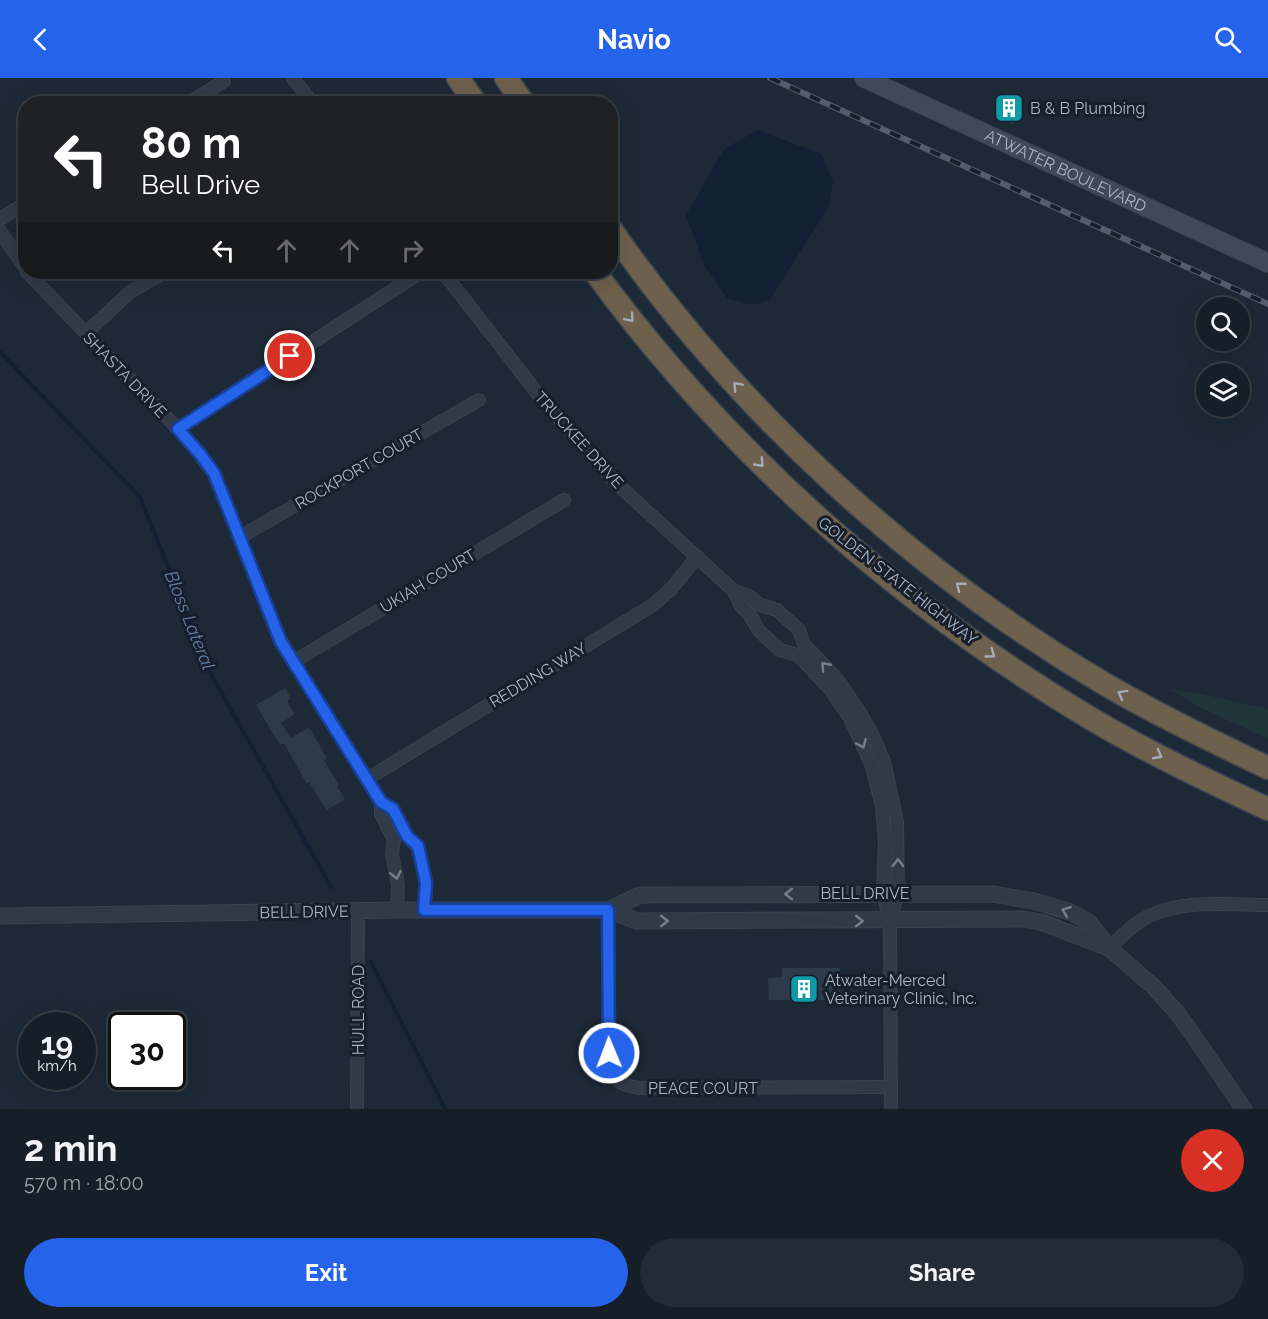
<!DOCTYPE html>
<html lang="en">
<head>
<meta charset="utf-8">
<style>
  :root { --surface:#161f28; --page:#232c34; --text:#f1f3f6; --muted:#9ea2a8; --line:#353d45; --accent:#2563eb }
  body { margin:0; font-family:Raleway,sans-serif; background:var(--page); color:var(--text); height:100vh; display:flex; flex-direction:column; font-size:22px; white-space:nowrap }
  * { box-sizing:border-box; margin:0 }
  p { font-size:20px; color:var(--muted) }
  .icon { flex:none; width:33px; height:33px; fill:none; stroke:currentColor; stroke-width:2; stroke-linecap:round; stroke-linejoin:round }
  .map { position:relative; height:1031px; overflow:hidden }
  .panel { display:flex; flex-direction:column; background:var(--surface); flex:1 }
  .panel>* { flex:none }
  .guide { position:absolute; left:18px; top:18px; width:600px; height:183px; border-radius:24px; box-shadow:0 6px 24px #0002,0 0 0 2px var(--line); background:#202124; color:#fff; overflow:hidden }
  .buttons { position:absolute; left:1196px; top:219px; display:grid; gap:12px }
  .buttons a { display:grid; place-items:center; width:54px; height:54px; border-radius:50%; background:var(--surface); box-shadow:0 6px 24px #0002,0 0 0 2px var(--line); font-size:30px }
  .speed { position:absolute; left:18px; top:934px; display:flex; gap:12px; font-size:30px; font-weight:700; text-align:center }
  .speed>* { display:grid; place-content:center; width:78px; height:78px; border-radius:50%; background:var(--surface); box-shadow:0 6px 24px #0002,0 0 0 2px var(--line); line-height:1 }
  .speed small { font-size:15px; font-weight:400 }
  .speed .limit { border:3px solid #111; border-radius:9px; background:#fff; color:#111 }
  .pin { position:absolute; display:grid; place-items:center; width:51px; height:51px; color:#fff; margin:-26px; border:3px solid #fff; border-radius:50%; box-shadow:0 2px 6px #0007 }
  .me { position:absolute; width:66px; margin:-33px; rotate:359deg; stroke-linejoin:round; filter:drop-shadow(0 0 4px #0008) }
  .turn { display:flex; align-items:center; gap:21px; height:126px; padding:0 24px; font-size:27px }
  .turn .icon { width:78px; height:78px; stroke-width:2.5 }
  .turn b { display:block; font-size:42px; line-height:51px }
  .lanes { display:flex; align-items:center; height:57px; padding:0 24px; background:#0003; justify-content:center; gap:30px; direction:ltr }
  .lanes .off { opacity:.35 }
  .round { display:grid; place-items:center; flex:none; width:63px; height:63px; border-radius:32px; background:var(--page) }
  .headline { display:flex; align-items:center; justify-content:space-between; height:102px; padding:0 24px }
  h1 { font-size:36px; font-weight:700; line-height:45px }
  .cta { display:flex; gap:12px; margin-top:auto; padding:12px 24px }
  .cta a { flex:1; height:69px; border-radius:36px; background:var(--accent); color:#fff; font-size:24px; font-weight:700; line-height:69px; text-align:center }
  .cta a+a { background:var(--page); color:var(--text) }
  header { display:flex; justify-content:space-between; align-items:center; height:78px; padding:0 24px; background:var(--accent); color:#fff; font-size:27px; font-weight:700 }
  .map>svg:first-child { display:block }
</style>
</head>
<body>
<header><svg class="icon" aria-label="back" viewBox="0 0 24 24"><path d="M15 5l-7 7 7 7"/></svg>Navio<svg class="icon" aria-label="search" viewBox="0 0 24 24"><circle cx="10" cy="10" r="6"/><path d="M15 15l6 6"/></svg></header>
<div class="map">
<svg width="1268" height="1031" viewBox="0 0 1268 1031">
  <rect width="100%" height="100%" fill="#1d2936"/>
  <path fill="#1f3537" d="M 1170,611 L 1202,616 L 1268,631 L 1268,661 L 1197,628 Z"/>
  <path fill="#112033" d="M 758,52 L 821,76 L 833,104 L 829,128 L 770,222 L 752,227 L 727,220 L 704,187 L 686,137 L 724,71 Z"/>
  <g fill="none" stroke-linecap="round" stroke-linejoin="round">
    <g stroke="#112033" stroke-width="4">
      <path d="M 0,274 L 140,419 L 212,598 L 331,809"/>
      <path d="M 371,884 L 445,1031"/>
    </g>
  </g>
  <g fill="#2c3a4b">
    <path d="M 1006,15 L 1023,22 L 1013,46 L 995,38 Z"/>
    <path d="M 285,610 L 291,620 L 287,623 L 295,636 L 281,645 L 291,660 L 309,649 L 327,680 L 324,682 L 339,707 L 337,709 L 345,721 L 327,732 L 309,704 L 307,706 L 284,665 L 280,667 L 256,627 Z"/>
    <path d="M 782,890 L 840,890 L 839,922 L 769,922 L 768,900 L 782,899 Z"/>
  </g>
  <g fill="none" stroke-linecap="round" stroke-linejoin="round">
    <g stroke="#3a4350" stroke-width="14">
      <g id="minor">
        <path d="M 293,0 L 313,26"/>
        <path d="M 187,26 L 224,3"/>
        <path d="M 0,141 L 26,125"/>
        <path d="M 0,153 L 26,191"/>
        <path d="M 27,194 L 178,351 L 200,376 L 214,395 L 281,564 L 381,724 L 393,731 L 407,758 L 418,768 L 426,805 L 425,832"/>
        <path d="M 443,194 L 541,320 L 615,404 L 734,513 L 749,518 L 760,527 L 777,532 L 799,552 L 804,566 L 837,601 L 860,635 L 874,660 L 884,684 L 897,743 L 898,815 L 890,843"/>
        <path d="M 86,255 L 130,214 L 165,194"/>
        <path d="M 178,351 L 421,194"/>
        <path d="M 240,459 L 479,322"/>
        <path d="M 734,513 L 741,528 L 750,537 L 759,553 L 780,572 L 798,577 L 829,610 L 850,640 L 871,686 L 882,728 L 885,763 L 883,815 L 890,843 L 891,1031"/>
        <path d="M 293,584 L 564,422"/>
        <path d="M 367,701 L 653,527 L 671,511 L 697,479"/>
        <path d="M 381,724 L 381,736 L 394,762 L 392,776 L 398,807 L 397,832"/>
        <path d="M 608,832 L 609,985 C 612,1003 623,1008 640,1010 L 891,1009"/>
        <path d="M 1109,870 C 1121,859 1134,845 1149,838 C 1185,821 1229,827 1268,827"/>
        <path d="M 357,1031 L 358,833"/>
      </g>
    </g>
    <g stroke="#3a4350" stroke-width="17">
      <g id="tertiary">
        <path d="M 608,832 L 640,817 L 993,816 L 1034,823 L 1070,834 L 1089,844 L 1109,870 L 1154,909 L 1179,937 L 1244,1031"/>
        <path d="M 0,838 L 397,832 L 608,832 L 637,843 L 1024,841 L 1041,844 L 1109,870"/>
      </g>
    </g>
    <g stroke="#3a4350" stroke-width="20">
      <g id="secondary">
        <path id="s1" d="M 864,0 L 1268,185"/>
      </g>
    </g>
    <g stroke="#3b4551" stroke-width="25">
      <g id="motorway">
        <path d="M 458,0 L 476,26"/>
        <path d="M 506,0 L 524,26"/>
        <path d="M 610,150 C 738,334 911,491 1103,605 C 1156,636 1212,663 1268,690"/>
        <path d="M 595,194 C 728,375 898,525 1090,640 C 1147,674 1208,703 1268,731"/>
      </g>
    </g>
    <use href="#minor" stroke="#313a47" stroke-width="12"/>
    <use href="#tertiary" stroke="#313a47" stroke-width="15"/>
    <use href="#secondary" stroke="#3e495a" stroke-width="18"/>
    <use href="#motorway" stroke="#6d604d" stroke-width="22"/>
    <g stroke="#525e6e" stroke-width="6">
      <path id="rail" d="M 770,0 L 1268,226"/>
    </g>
    <use href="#rail" stroke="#161f2b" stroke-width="4" stroke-dasharray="11" stroke-linecap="butt"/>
  </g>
  <defs><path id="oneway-chevron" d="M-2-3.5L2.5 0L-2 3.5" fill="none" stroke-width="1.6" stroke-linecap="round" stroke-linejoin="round" transform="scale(1.5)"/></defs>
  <g stroke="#a4acb8">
    <use href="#oneway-chevron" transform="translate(630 240) rotate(50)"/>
    <use href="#oneway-chevron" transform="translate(737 308) rotate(-133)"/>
    <use href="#oneway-chevron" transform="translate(760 385) rotate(46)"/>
    <use href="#oneway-chevron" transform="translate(960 508) rotate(-142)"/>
    <use href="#oneway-chevron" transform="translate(991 576) rotate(36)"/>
    <use href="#oneway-chevron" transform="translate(1122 616) rotate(-151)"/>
    <use href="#oneway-chevron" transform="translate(1158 677) rotate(28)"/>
  </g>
  <g stroke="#747e8c">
    <use href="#oneway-chevron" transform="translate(825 588) rotate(-132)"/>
    <use href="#oneway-chevron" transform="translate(862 666) rotate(66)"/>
    <use href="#oneway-chevron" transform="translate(898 785) rotate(-89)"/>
    <use href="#oneway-chevron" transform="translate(396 797) rotate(78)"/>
    <use href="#oneway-chevron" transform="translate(789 816) rotate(180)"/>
    <use href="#oneway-chevron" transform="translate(1066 833) rotate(-159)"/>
    <use href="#oneway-chevron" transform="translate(664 843)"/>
    <use href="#oneway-chevron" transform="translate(859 843)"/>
  </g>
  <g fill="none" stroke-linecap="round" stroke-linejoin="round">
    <g stroke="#184099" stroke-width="15">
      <path id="route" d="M 290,278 L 178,351 L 200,376 L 214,395 L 281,564 L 381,724 L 393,731 L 407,758 L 418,768 L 426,805 L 424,832 L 608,832 L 609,975"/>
    </g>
    <use href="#route" stroke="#2563eb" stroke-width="10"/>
  </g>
  <defs>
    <g id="building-square" transform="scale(1.5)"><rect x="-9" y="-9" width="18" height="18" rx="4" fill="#0f9aa8" stroke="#161f2b"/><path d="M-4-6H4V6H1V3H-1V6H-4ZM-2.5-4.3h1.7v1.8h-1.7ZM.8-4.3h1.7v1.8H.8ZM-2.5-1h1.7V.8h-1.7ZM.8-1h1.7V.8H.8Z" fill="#fff"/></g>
  </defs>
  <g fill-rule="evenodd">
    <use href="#building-square" x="1009" y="30"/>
    <use href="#building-square" x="804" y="911"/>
  </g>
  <g text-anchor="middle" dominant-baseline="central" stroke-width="6" stroke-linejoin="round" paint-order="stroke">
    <g font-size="16" fill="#aab5c4" stroke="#161f2b" text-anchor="start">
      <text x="1030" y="30">B &amp; B Plumbing</text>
      <text x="825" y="902">Atwater-Merced<tspan x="825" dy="18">Veterinary Clinic, Inc.</tspan></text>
    </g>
    <g font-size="16" fill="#aab5c4" stroke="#161f2b">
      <text stroke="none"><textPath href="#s1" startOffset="222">ATWATER BOULEVARD</textPath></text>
      <text transform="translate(125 297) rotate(46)">SHASTA DRIVE</text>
      <text transform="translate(579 362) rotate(48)">TRUCKEE DRIVE</text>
      <text transform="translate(359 391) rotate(-30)">ROCKPORT COURT</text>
      <text transform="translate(428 503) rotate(-31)">UKIAH COURT</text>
      <text transform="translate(898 503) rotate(38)">GOLDEN STATE HIGHWAY</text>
      <text transform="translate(538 597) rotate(-31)">REDDING WAY</text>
      <text x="865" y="815">BELL DRIVE</text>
      <text transform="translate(304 834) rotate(-1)">BELL DRIVE</text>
      <text transform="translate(358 932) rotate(-90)">HULL ROAD</text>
      <text x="703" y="1010">PEACE COURT</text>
    </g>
    <g font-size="18" font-style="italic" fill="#6080a7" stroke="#161f2b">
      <text transform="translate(190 542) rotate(68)">Bloss Lateral</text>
    </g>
  </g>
</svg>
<div class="buttons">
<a><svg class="icon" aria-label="search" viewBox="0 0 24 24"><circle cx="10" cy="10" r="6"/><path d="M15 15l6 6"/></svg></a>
<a><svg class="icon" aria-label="layers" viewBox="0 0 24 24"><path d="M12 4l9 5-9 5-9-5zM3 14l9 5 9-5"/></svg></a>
</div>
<div class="speed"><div>19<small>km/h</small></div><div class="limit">30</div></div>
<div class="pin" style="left:290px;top:278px;background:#d93025"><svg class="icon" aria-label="arrive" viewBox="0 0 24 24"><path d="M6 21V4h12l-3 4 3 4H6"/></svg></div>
<svg class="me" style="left:609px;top:975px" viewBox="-20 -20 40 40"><circle r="17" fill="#2563eb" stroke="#fff" stroke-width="3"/><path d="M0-11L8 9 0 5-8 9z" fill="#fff"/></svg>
<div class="guide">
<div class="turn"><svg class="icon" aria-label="left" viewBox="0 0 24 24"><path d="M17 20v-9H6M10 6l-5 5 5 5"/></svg><div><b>80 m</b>Bell Drive</div></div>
<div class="lanes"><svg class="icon" aria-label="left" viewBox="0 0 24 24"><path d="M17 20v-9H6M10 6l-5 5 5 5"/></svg><svg class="icon off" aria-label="ahead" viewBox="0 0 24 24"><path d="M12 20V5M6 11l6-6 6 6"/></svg><svg class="icon off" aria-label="ahead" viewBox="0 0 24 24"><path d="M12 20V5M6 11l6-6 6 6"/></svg><svg class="icon off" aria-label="right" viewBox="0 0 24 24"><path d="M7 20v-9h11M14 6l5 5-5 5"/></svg></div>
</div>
</div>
<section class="panel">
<div class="headline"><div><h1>2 min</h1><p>570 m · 18:00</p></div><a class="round" style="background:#d93025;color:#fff"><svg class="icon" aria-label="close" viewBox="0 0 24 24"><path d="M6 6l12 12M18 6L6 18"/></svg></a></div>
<div class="cta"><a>Exit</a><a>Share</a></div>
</section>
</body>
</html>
